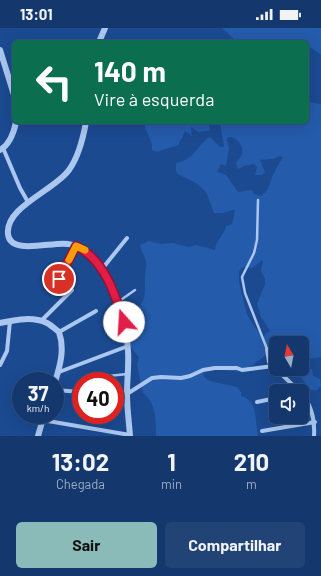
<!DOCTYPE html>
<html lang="pt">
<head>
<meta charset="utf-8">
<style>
  :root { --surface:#14386d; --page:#214375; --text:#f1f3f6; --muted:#9dacc2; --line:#335280; --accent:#8bbbb9 }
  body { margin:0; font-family:Barlow,sans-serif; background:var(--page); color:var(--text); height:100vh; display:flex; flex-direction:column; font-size:15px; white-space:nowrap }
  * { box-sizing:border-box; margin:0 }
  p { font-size:13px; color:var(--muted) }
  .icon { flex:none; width:22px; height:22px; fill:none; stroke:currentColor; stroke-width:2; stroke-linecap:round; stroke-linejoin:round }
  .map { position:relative; height:408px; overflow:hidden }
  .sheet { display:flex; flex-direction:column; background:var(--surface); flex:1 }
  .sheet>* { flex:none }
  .guide { position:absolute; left:12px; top:12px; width:297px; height:84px; border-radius:6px; box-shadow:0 4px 16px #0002,0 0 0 1px var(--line); background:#0b6e4f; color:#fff; overflow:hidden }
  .needle { width:26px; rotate:350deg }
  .fabs { position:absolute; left:269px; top:308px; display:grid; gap:8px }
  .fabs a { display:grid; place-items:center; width:40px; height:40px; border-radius:6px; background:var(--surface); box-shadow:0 4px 16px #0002,0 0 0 1px var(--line); font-size:20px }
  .speed { position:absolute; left:12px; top:344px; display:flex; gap:8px; font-size:20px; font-weight:700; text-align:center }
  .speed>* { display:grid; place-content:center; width:52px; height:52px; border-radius:50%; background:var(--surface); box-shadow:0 4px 16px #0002,0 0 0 1px var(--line); line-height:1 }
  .speed small { font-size:10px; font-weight:400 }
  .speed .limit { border:6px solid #d22; background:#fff; color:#111 }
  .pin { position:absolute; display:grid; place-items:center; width:34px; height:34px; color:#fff; margin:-17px; border:2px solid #fff; border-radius:50%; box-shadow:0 1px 4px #0007 }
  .me { position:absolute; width:44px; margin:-22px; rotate:341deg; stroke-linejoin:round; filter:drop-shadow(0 0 3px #0008) }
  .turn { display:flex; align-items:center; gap:14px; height:84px; padding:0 16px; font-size:18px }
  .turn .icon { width:52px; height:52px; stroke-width:2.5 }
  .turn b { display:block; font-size:28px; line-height:34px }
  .eta { display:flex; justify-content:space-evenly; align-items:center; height:68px; text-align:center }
  .eta b { font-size:24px; font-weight:700; line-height:28px }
  .cta { display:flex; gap:8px; margin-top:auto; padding:8px 16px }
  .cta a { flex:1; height:46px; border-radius:6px; background:var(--accent); color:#111; font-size:16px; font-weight:700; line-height:46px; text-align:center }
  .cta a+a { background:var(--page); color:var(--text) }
  .status { display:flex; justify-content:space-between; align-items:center; height:28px; padding:0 20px; background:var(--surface); direction:ltr }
  .status svg { height:11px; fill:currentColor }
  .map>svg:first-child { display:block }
</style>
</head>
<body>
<div class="status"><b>13:01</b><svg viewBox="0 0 49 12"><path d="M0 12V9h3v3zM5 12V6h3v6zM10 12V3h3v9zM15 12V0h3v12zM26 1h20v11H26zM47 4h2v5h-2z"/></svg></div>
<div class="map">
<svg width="321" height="408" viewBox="0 0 321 408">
  <rect width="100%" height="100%" fill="#1b4a91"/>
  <g fill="#245baa" fill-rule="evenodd">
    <path d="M 222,0 L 321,0 L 321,27 L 307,17 L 307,14 L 273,14 L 267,11 L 268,14 L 237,14 Z"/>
    <path d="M 307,74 L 321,76 L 321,329 L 310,331 L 308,341 L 312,341 L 313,348 L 320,351 L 321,358 L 317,362 L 311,362 L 294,341 L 302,341 L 302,315 L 276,315 L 276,323 C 272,327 269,325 265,328 C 260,331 248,340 245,344 C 229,344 219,339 203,342 L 204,349 L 210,353 L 237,359 L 241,364 L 241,368 C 258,372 255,393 258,408 L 156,408 C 156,393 156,374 143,365 L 137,337 L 139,330 C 136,325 130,320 129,313 C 127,304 140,296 138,279 C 148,271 144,258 145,247 C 145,243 147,238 146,234 C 145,228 141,223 140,217 L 149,213 L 161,216 L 173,215 L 189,219 L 196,217 L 215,222 C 216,212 224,207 226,198 L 232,196 L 235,183 L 233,182 L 223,185 L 214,185 L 206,164 L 196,155 L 178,146 L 176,143 L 176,135 C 194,132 195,120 209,109 L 211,110 L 220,119 L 224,119 L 220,94 L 307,94 ZM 228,109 C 236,108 244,117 242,126 C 241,129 238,132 236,135 L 238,141 L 244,138 L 254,136 L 257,139 L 255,147 L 262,147 L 265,144 L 260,132 L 273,131 L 280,128 L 283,129 C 279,135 276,141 273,147 C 269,156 269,164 260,168 L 254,166 L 252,162 L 238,164 L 226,147 L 217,144 L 221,136 L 226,138 L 229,120 L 227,112 ZM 263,232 L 261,243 L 265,251 L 265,256 L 257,276 L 261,289 L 270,303 L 265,306 L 263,311 L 247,287 L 239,254 L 239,244 L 242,239 L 252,240 Z"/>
    <path d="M 144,94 L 208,94 L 210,101 L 209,103 L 198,104 L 191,99 L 192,108 L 185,103 L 182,110 L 179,114 L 179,117 C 171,119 164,121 157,124 L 152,122 C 153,112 145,104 144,94 Z"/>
  </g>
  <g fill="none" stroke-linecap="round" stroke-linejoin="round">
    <g stroke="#abc7ef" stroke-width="2.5">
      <path d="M 258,172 L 257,212 L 254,225 L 242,249 L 245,265 L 267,321"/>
      <path d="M 118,274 L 135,262"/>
      <path d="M 90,350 L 127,346"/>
    </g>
    <g stroke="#abc7ef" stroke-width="4">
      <path d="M 3,120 L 20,160 L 28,174"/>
      <path d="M 102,241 L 127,210"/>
      <path d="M 41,293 L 72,262 L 59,251 L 76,218"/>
      <path d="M 59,304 L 96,283"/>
      <path d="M 267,321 L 269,334 L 274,339"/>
      <path d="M 0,337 L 7,323 L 10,293"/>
      <path d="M 276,341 L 299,363"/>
      <path d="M 59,344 L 128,318"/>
      <path d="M 55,362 L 81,364"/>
      <path d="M 127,366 L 152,350 L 161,349 L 181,350 L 190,348 L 203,342 L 215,340 L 237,340 L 242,342 L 273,338 L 276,337"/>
      <path d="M 302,366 C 312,378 315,392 314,408"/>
      <path d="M 257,374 L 276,370"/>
      <path d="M 42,392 L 130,407"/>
      <path d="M 262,403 L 315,394"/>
    </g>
    <g stroke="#abc7ef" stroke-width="6">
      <path d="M 99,14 L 105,0"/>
      <path d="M 0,22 L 14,67"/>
      <path d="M 86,94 C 83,111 79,128 69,142 C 55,162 5,179 8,206 C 10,228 53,213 68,216 C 77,217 86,222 92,228 C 113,253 127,290 128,323 C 129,337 127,351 127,366 C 127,380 129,394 130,408"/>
      <path d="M 0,122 C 9,117 14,104 16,94"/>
      <path d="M 0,295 C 15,292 32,288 47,295 C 51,297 55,301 59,304 C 65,321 60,338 55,354"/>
      <path d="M 38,408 L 44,387"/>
    </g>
  </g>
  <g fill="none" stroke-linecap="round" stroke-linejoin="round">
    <g stroke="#92132f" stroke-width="10">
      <path id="route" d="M 59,251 L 76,218 C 104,231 115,266 124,294"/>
    </g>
    <use href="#route" stroke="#e11d48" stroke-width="7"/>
    <path stroke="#f59e0b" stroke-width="7" d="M 69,232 L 76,218 L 85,222"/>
  </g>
</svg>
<div class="fabs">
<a><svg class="needle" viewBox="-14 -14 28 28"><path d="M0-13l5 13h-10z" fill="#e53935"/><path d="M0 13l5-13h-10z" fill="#9dacc2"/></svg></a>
<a><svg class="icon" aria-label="sound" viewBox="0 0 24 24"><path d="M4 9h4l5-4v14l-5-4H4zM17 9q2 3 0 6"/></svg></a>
</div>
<div class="speed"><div>37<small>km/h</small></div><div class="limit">40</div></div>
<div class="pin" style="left:59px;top:251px;background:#d93025"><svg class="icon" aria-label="arrive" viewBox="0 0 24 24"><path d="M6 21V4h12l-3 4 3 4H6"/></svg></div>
<svg class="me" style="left:124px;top:294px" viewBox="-20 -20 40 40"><circle r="19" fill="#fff"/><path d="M0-13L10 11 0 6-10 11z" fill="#e11d48"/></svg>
<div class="guide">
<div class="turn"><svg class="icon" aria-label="left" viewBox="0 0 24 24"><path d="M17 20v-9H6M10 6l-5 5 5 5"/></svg><div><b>140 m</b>Vire à esquerda</div></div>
</div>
</div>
<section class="sheet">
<div class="eta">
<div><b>13:02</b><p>Chegada</p></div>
<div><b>1</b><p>min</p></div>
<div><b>210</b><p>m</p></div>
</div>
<div class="cta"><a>Sair</a><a>Compartilhar</a></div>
</section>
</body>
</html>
